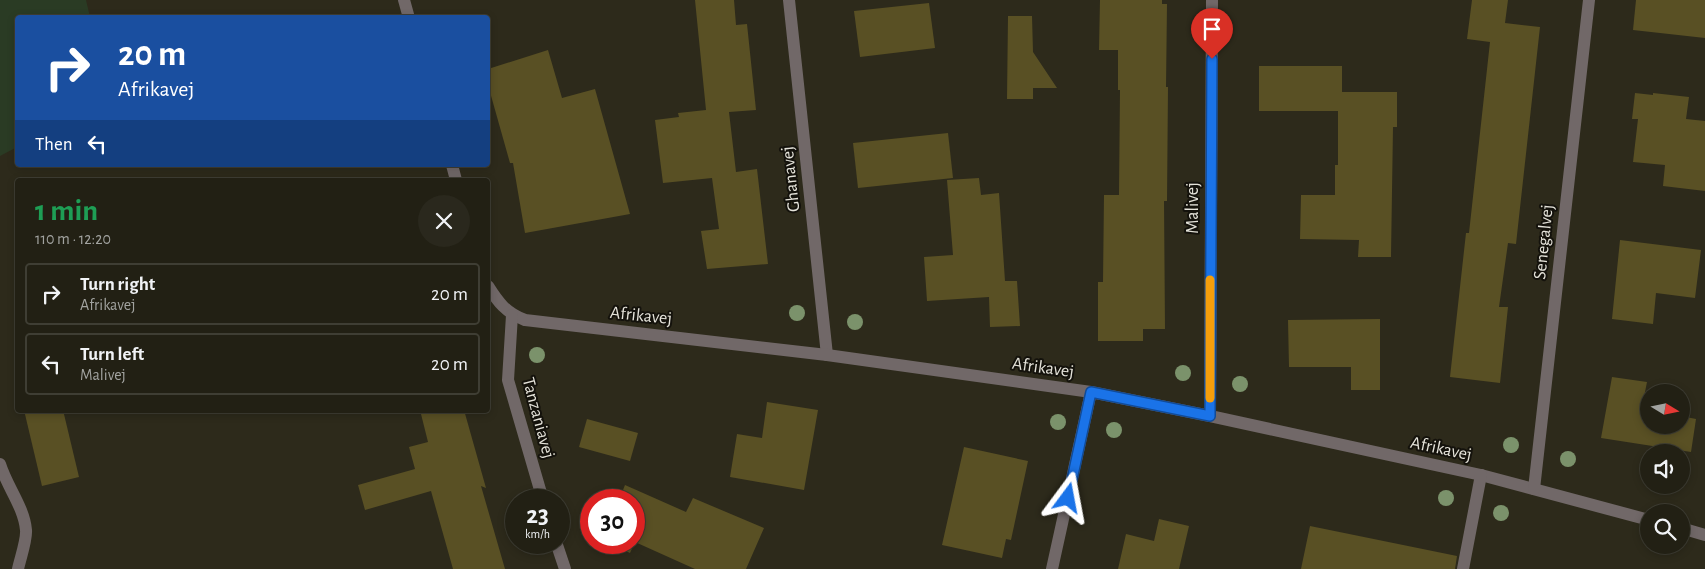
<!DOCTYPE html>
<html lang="en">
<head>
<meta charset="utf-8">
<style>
  :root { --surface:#222014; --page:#2a281d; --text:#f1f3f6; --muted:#a2a3a0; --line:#3f3e34 }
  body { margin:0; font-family:"Alegreya Sans",sans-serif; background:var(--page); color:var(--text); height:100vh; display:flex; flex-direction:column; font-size:19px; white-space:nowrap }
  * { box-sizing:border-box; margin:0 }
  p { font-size:16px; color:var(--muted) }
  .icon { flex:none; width:28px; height:28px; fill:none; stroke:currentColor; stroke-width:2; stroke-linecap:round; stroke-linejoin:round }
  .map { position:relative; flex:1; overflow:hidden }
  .sheet { position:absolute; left:15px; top:178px; width:475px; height:235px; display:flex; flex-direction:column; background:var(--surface); border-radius:5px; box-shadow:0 2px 8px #0003,0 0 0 1px var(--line) }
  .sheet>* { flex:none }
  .hud { position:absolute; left:15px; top:15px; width:475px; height:152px; border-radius:5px; box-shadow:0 2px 8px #0003,0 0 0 1px var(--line); background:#1a4fa0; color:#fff; overflow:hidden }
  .needle { width:32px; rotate:100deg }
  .fabs { position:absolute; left:1640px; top:384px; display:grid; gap:10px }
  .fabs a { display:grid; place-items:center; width:50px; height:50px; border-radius:50%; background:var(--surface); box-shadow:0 2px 8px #0003,0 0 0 1px var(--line); font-size:25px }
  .speed { position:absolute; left:505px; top:489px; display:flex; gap:10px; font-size:25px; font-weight:700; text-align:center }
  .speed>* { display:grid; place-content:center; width:65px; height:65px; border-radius:50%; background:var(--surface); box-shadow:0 2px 8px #0003,0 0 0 1px var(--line); line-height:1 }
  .speed small { font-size:12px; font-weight:400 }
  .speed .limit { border:8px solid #d22; background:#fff; color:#111 }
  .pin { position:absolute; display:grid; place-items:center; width:42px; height:42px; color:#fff; margin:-51px -21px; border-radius:50% 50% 50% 0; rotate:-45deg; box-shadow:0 0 5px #0007 }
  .pin .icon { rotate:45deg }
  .me { position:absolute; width:55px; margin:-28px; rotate:13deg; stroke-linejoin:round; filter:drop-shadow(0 0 4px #0008) }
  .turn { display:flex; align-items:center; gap:18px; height:105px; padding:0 20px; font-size:22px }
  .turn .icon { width:65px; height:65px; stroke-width:2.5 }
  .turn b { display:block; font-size:35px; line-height:42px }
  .then { display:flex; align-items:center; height:48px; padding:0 20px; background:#0003; gap:10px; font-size:19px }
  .round { display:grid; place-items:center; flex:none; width:52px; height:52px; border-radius:26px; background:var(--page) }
  .overview { display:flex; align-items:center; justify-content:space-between; height:85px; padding:0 20px }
  h1 { font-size:30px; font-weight:700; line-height:38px; color:#1e9e55 }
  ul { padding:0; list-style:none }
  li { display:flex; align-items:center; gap:15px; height:62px; margin:0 10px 8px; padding:0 10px; border:2px solid var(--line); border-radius:5px }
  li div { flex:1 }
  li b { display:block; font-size:19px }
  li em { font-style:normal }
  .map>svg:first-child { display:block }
</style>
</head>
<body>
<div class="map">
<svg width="1705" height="569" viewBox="0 0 1705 569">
  <rect width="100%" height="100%" fill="#2d2a1b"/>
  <path fill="#2a3b24" d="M 0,0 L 86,0 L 90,17 L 18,18 L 17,147 L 0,156 Z"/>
  <g fill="#595024">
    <path d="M 695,0 L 734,0 L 736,25 L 747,24 L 756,110 L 729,112 L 736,172 L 757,169 L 768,264 L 707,269 L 701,231 L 719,229 L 712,178 L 663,183 L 655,120 L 679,117 L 678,113 L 706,110 Z"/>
    <path d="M 1100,0 L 1162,0 L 1162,4 L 1167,4 L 1166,87 L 1168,87 L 1167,201 L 1164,201 L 1165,329 L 1143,329 L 1143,341 L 1098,341 L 1098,282 L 1103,282 L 1104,195 L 1119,195 L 1120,90 L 1118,90 L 1118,50 L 1099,50 Z"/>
    <path d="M 1472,0 L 1508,0 L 1505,23 L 1540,27 L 1516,244 L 1508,243 L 1499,307 L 1508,307 L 1500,383 L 1450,377 L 1466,233 L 1469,233 L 1490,42 L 1467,39 Z"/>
    <path d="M 1636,0 L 1705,0 L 1705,38 L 1633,30 Z"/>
    <path d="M 929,3 L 935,48 L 860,57 L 854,11 Z"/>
    <path d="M 1008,16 L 1032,16 L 1033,52 L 1057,88 L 1033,88 L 1033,99 L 1007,99 Z"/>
    <path d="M 548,50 L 562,98 L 595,89 L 630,214 L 525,233 L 513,163 L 510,163 L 488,85 L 488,69 Z"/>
    <path d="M 1259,66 L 1342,66 L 1342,92 L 1397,92 L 1397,127 L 1393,127 L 1391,257 L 1358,257 L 1359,240 L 1300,239 L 1301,195 L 1335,195 L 1335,165 L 1338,165 L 1338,111 L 1259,111 Z"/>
    <path d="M 1635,93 L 1653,95 L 1653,93 L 1689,97 L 1686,119 L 1705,121 L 1705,191 L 1663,186 L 1665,165 L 1633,162 L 1638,119 L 1632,119 Z"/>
    <path d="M 948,133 L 953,178 L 858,188 L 853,143 Z"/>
    <path d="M 979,178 L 981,195 L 999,193 L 1005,281 L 1017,281 L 1020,326 L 990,327 L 989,297 L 927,301 L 924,257 L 953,255 L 947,180 Z"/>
    <path d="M 1620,240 L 1701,250 L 1695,298 L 1656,293 L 1653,324 L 1612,319 Z"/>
    <path d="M 1380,319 L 1380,390 L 1351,390 L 1351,367 L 1289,367 L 1288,320 Z"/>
    <path d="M 1612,377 L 1647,382 L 1644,397 L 1649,397 L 1649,425 L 1681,425 L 1681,416 L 1696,419 L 1691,452 L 1601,438 Z"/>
    <path d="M 767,402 L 818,410 L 804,490 L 730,477 L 737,434 L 762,438 Z"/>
    <path d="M 24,410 L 63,410 L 79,477 L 42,486 Z"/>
    <path d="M 420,410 L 464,410 L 486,488 L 481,486 L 505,569 L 453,569 L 431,491 L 365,510 L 358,485 L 415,469 L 409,447 L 428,442 Z"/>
    <path d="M 587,419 L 638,433 L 630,461 L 579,447 Z"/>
    <path d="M 964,447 L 1028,461 L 1011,540 L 1006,539 L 1002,558 L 942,545 Z"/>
    <path d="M 625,485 L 686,512 L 693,498 L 764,528 L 746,569 L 695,569 L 635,542 L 630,553 L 607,542 L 634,542 L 634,500 L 619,500 Z"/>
    <path d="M 1159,519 L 1189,526 L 1179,569 L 1118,569 L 1126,534 L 1154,541 Z"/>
    <path d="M 1310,526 L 1457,556 L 1455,569 L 1301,569 Z"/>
  </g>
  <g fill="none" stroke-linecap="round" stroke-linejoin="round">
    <g stroke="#716868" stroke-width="12">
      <path d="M 404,0 L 409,18"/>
      <path d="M 789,0 L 827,355"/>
      <path d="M 452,165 L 456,180"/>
      <path d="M 488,286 C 498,302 506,313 525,320 L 827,355 L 1091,392 L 1210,416 L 1481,475 L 1649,520"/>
      <path d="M 512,315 L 508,380 L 543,500"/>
      <path d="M 1210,416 L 1212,0"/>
      <path d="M 0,464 C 7,487 24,507 26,530 C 27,540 20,559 18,569"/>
      <path d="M 1534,489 L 1589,0"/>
      <path d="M 1681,528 L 1705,535"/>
      <path d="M 556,542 L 565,569"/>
      <path d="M 1052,569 L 1091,392"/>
      <path d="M 1463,569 L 1481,475"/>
    </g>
  </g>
  <g fill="#7b926b">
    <circle cx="797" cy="313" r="8"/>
    <circle cx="855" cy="322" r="8"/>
    <circle cx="537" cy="355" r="8"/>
    <circle cx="1183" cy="373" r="8"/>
    <circle cx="1240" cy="384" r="8"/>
    <circle cx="1058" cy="422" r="8"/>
    <circle cx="1114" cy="430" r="8"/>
    <circle cx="1511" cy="445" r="8"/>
    <circle cx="1568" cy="459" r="8"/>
    <circle cx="1446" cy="498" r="8"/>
    <circle cx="1501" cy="513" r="8"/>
  </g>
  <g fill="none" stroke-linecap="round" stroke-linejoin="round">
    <g stroke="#114b97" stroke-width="12">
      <path id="route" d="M 1068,498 L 1091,392 L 1210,416 L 1212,59"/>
    </g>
    <use href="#route" stroke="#1a73e8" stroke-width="9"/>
    <path stroke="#f59e0b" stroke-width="9" d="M 1210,398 L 1210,280"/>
  </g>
  <g text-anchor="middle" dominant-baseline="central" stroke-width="4" stroke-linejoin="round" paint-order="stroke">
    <g font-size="18" fill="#e5e3da" stroke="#14120c">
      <text transform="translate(791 179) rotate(-96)">Ghanavej</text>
      <text transform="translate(1193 208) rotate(-90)">Malivej</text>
      <text transform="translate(1544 242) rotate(-84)">Senegalvej</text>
      <text transform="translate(641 316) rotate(6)">Afrikavej</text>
      <text transform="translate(1043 368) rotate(8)">Afrikavej</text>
      <text transform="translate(538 418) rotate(75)">Tanzaniavej</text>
      <text transform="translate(1441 449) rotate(12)">Afrikavej</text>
    </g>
  </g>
</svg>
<div class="fabs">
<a><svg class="needle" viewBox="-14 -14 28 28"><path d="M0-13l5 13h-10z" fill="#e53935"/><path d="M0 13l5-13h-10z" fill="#a2a3a0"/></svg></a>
<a><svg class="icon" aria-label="sound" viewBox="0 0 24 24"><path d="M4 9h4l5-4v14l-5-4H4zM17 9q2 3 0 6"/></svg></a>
<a><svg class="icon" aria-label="search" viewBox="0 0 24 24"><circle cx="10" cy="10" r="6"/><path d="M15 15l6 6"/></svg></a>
</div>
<div class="speed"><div>23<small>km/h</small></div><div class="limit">30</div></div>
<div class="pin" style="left:1212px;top:59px;background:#d93025"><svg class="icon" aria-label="arrive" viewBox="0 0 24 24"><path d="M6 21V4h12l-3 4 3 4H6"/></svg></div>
<svg class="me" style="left:1068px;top:498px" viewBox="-20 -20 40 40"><path d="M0-17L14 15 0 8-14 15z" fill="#1a73e8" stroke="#fff" stroke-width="4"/></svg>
<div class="hud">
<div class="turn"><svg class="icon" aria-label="right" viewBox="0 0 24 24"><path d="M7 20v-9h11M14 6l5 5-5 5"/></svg><div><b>20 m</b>Afrikavej</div></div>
<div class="then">Then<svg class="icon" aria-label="left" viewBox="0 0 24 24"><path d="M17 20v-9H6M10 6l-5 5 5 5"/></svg></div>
</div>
<section class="sheet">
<div class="overview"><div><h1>1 min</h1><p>110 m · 12:20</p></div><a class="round"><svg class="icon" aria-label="close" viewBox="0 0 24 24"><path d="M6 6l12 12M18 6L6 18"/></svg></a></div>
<ul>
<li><svg class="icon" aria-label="right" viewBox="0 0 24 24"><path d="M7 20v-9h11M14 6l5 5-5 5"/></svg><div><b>Turn right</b><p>Afrikavej</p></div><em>20 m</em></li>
<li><svg class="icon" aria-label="left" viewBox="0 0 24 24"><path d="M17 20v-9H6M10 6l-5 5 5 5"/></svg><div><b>Turn left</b><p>Malivej</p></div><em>20 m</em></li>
</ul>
</section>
</div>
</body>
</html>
